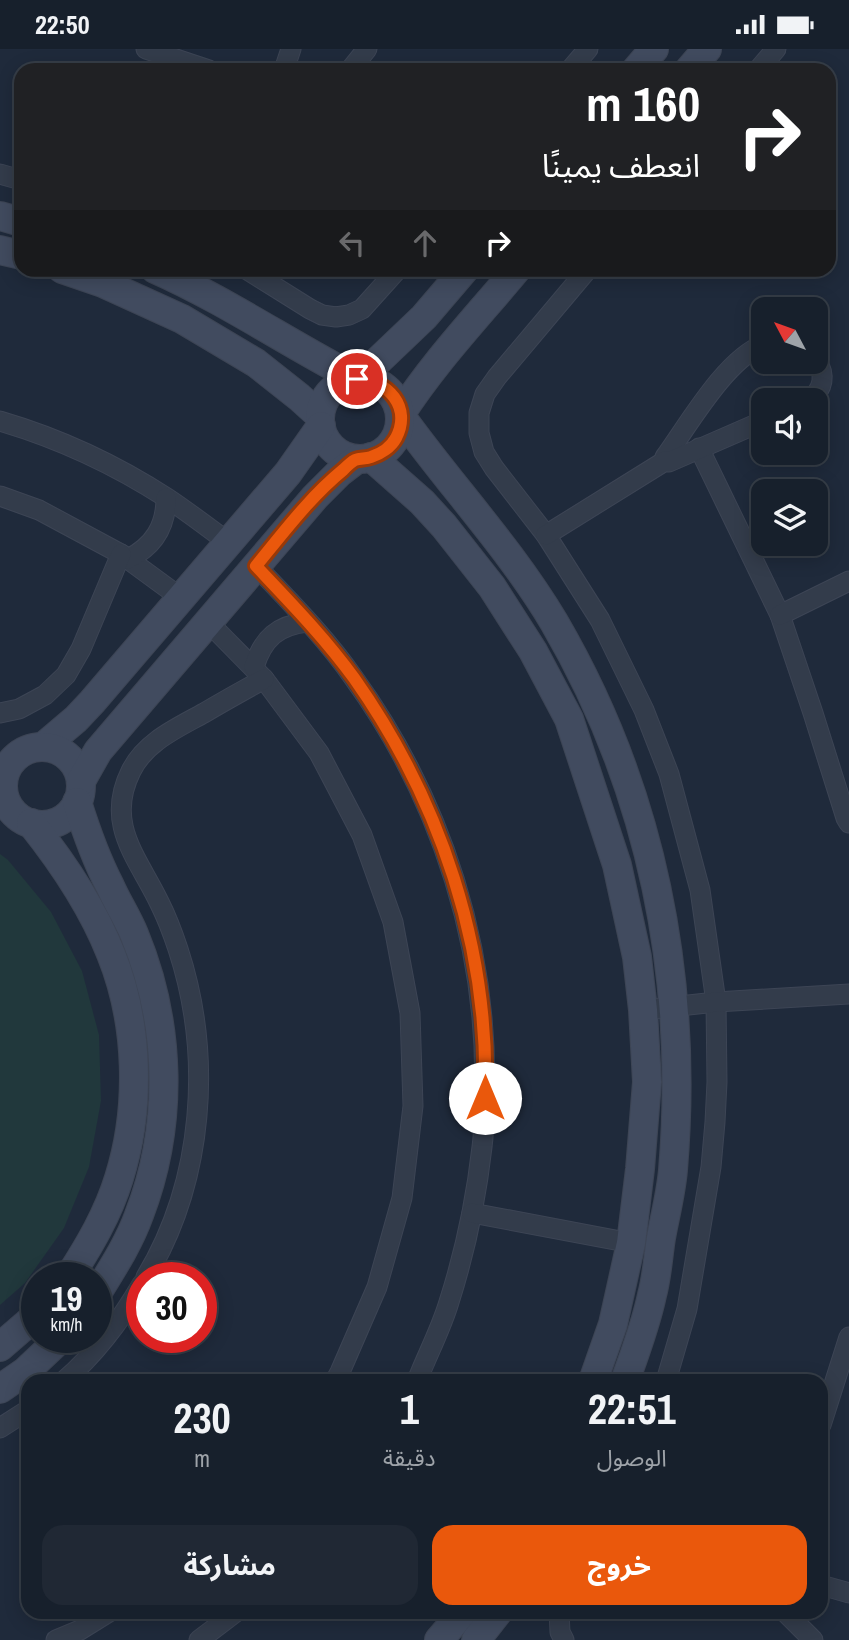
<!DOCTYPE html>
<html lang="ar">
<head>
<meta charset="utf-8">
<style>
  :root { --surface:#17202c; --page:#202834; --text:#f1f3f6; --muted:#9ea3a9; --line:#363e48; --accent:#ea580c }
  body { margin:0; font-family:"Archivo Narrow","Noto Sans Arabic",sans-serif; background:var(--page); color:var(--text); direction:rtl; height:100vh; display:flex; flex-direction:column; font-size:26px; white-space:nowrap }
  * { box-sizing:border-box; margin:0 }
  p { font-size:23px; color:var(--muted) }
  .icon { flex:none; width:38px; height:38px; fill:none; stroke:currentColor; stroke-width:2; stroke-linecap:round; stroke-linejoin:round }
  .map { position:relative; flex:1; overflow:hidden; direction:ltr }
  .details { position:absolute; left:21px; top:1325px; width:807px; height:245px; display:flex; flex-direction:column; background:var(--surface); border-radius:21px; box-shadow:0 4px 18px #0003,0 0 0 2px var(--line); direction:rtl }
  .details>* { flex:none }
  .banner { position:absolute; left:14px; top:14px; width:822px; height:214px; border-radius:21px; box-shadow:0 4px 18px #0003,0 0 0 2px var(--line); direction:rtl; background:#202124; color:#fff; overflow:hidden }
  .needle { width:46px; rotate:311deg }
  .fabs { position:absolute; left:751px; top:248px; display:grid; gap:14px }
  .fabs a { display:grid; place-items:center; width:77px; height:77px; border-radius:14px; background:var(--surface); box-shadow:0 4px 18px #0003,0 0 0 2px var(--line); font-size:35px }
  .speed { position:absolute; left:21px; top:1213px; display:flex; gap:14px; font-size:35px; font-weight:700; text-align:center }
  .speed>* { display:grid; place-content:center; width:91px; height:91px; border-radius:50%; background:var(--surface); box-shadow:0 4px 18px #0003,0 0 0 2px var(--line); line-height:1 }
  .speed small { font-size:18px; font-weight:400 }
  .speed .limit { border:10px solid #d22; background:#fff; color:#111 }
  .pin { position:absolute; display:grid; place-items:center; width:60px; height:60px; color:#fff; margin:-30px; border:4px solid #fff; border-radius:50%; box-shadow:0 2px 7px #0007 }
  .me { position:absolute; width:77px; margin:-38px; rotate:0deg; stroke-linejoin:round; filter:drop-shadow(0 0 5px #0008) }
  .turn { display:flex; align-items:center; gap:24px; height:147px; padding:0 21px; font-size:32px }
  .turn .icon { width:91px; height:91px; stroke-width:2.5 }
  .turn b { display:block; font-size:49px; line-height:60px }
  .lanes { display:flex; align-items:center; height:66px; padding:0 21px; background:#0003; justify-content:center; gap:35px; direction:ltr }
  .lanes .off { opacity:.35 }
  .eta { display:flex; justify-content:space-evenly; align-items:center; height:119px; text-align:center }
  .eta b { font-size:42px; font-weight:700; line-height:49px }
  .button { display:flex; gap:14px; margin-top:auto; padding:14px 21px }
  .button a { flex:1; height:80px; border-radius:21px; background:var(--accent); color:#fff; font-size:28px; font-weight:700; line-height:80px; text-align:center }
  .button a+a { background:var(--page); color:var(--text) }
  .status { display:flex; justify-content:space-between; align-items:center; height:49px; padding:0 35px; background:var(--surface); direction:ltr }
  .status svg { height:19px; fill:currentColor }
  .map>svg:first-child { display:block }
</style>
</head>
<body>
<div class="status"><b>22:50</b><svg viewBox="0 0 49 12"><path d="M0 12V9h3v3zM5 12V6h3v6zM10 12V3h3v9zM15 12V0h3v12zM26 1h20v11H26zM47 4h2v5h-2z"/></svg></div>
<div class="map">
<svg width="849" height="1591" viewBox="0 0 849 1591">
  <rect width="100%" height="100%" fill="#1f2a3b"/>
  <path fill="#21383c" d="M 0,805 L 8,811 L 51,863 L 82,922 L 99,986 L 101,1052 L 89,1118 L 64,1179 L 25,1234 L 0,1256 Z"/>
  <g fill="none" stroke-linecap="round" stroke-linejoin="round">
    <g stroke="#3d4555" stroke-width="21">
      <g id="street">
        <path d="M 146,0 L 209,21"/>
        <path d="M 284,21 L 291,0"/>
        <path d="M 350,21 L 367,0"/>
        <path d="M 570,21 L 588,0"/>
        <path d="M 758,21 L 776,0"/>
        <path d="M 0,125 L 21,131"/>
        <path d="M 246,220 L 310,260 L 322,266 L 336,268 L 349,266 L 362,260 L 398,220"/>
        <path d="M 588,220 L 497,328 L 485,345 L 479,364 L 479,384 L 484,403 L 494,419 L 546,486 L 600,571 L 644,661 L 669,725 L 700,841 L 716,953 L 717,1033 L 715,1073 L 711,1118 L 687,1260 L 666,1332"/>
        <path d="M 809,352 C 824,340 826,326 816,310"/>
        <path d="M 0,372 C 58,389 116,416 167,449 C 188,463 209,479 229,494"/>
        <path d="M 699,399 L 780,566 L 813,664 L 846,769 L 849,774"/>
        <path d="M 665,412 L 665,408 C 689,375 726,310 763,296"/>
        <path d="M 0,447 L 39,461 L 121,505 L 181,549"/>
        <path d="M 546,486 L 665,412 L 669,413 L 763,372"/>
        <path d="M 128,510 C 154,497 166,477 166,449"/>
        <path d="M 256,517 C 290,553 325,588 353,628 C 442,751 491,904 484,1056 C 484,1070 484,1084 482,1098 C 476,1151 465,1203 449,1253 C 441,1280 427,1306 417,1332"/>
        <path d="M 780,566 L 849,532"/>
        <path d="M 208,573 L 264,630 L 319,704 L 362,786 L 393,873 L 410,964 L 413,1057 L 402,1149 L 377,1238 L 340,1323 L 335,1332"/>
        <path d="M 254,618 C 263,589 278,576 308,573"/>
        <path d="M 0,664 L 19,660 L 45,646 L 66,626 L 81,600 L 121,505"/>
        <path d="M 643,961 L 716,953 L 849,945"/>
        <path d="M 472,1164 L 631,1194"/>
        <path d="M 146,1228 C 204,1131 213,1007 178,900 C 173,885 167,869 160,855 C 139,810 104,776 131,722 C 145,693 177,679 204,664 C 224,652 244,641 264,630"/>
        <path d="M 64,1332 C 95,1305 121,1271 142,1235"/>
        <path d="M 821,1376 L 849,1288"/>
        <path d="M 0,1379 L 28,1361"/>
        <path d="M 821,1536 L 849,1544"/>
        <path d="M 559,1563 L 560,1583 L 564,1591"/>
        <path d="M 785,1563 L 813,1591"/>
        <path d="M 56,1591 L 80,1581 L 109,1563"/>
        <path d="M 199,1591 L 236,1563"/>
      </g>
    </g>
    <g stroke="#3d4555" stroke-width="30">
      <g id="secondary">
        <path d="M 636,21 L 654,0"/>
        <path d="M 689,21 L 707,0"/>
        <path d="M 0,167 L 21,173"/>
        <path d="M 0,201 L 21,206"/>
        <path d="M 62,220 L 103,234 L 182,270 L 256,314 L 299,348 L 320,367"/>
        <path d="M 155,220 C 225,251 289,295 357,330"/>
        <path d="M 517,220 C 477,268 434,313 400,366 C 450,436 510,499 554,573 C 652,741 689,929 673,1121 C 671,1144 665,1167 661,1189 C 658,1208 657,1228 652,1246 C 646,1275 635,1304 625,1332"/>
        <path d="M 359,330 L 424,268 L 465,220"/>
        <circle cx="360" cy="370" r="40"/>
        <path d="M 371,408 L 422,453 L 444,477 L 492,538 L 533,602 L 569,670 L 617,816 L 637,908 L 643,961 L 647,1033 L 640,1120 L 631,1194 L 613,1275 L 593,1332"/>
        <path d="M 43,698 L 76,670 L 92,653 L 288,424 L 321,377"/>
        <circle cx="42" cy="737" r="39"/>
        <path d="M 81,732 L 98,702 L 315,448 L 340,423 L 357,410"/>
        <path d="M 77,753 C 86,782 96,810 110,837 C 117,853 127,868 134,885 C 171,974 174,1075 139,1166 C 129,1194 112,1220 96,1246"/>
        <path d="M 31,774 C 63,814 92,857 111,905 C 139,974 141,1059 119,1129 C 108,1165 89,1197 69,1228"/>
        <path d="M 0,1298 L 37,1266"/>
        <path d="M 0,1340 L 26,1322 L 62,1288"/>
        <path d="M 439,1591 L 463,1563"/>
        <path d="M 476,1591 L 498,1563"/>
      </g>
    </g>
    <use href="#street" stroke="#333c4b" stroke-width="19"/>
    <use href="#secondary" stroke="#414b5f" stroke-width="28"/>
  </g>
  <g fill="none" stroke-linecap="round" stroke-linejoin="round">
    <g stroke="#983908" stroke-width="18">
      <path id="route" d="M 357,330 C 388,331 412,358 396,389 C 391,398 381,405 371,408 C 366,410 360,409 355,411 C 351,413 346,418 343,421 C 310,448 283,484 256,517 C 290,553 325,589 354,629 C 440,751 490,899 485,1049"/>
    </g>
    <use href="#route" stroke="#ea580c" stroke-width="12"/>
  </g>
</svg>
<div class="fabs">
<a><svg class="needle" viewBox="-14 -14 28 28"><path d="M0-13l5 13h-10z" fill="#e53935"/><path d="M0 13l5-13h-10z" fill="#9ea3a9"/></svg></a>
<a><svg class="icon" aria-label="sound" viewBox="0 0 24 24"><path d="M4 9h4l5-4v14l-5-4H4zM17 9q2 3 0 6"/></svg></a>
<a><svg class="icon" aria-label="layers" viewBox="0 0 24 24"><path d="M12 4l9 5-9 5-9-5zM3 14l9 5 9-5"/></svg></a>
</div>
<div class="speed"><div>19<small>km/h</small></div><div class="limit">30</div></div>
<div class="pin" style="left:357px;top:330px;background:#d93025"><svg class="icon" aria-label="arrive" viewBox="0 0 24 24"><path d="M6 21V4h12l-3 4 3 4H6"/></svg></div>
<svg class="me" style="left:485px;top:1049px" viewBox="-20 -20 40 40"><circle r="19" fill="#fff"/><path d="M0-13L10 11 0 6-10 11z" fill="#ea580c"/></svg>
<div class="banner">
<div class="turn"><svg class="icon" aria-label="right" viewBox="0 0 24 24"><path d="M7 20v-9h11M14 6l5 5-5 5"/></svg><div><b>160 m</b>انعطف يمينًا</div></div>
<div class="lanes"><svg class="icon off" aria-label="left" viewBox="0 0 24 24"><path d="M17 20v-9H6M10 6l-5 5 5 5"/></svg><svg class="icon off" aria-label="ahead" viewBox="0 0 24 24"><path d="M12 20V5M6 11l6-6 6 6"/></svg><svg class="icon" aria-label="right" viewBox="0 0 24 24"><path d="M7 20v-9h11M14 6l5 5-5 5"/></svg></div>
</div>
<section class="details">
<div class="eta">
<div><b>22:51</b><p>الوصول</p></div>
<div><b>1</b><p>دقيقة</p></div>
<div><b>230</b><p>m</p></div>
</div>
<div class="button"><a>خروج</a><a>مشاركة</a></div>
</section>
</div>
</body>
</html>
